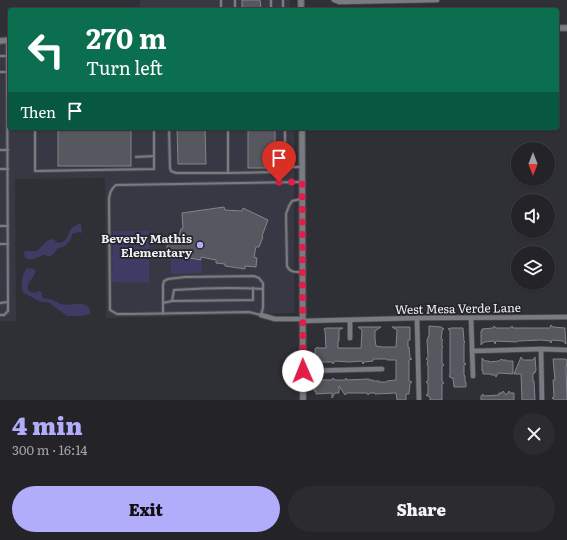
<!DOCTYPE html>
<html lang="en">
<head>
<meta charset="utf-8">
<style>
  :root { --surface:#232328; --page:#2b2b30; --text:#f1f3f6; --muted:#a3a4a8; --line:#404045; --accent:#b1adfa }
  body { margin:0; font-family:Literata,serif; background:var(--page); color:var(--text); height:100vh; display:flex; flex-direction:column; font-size:15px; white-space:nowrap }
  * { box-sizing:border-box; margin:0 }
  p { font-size:13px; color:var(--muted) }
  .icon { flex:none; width:22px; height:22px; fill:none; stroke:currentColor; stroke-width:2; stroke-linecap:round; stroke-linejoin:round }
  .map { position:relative; height:400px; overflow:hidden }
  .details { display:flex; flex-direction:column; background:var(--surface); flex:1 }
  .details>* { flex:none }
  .banner { position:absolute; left:8px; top:8px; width:551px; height:122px; border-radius:4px; box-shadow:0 1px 3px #0004,0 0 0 1px var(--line); background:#0b6e4f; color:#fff; overflow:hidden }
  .needle { width:26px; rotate:180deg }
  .controls { position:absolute; left:511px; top:142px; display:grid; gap:8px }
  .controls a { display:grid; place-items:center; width:44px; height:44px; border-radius:50%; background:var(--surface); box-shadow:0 1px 3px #0004,0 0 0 1px var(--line); font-size:20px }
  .pin { position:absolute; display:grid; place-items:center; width:34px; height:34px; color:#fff; margin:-41px -17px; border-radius:50% 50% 50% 0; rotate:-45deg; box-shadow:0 0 4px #0007 }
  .pin .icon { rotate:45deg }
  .me { position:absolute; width:44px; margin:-22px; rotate:359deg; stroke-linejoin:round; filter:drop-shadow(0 0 3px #0008) }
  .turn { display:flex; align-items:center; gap:14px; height:84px; padding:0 12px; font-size:18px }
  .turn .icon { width:52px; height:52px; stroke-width:2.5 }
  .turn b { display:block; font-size:28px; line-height:34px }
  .then { display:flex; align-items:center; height:38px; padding:0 12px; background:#0003; gap:8px; font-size:15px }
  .round { display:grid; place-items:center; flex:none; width:42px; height:42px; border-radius:21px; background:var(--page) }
  .headline { display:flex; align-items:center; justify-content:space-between; height:68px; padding:0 12px }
  h1 { font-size:24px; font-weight:800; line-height:30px; color:var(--accent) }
  .action { display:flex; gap:8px; margin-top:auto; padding:8px 12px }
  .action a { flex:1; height:46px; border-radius:24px; background:var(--accent); color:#111; font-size:16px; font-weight:800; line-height:46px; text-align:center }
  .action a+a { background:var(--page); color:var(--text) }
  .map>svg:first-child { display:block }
</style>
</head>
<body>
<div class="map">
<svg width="567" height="400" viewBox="0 0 567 400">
  <rect width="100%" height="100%" fill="#2f2f36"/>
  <g fill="#383845">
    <rect x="140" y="0" width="150" height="10"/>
    <path d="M 0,44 L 10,44 L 10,128 L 294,128 L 294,313 L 106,318 L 105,178 L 15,179 L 16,321 L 0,321 Z"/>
  </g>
  <g fill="#3e3b65">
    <path d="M 78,224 L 81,224 L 82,233 L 79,232 L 72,234 C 71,240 68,244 63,247 C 61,247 59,248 57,249 C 55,252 54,255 50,256 C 48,257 46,255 44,255 C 38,256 25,266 24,252 L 25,251 L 37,251 C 43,246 44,240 53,239 L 58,243 C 68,243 67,234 72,228 C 73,227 77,225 78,224 Z"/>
    <path d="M 113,231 L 149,231 L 149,283 L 112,282 Z"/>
    <path d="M 171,255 L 201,260 L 202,273 L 171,274 Z"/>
    <path d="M 27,268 L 35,269 C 37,278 26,280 28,290 L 31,292 L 35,293 L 38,291 L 42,292 L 42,296 L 43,298 C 47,299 50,299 53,300 C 56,301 58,303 61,304 C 71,307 91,298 90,314 L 83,316 L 67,316 L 48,302 L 41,302 L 24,293 L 22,290 C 21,284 22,273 27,268 Z"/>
  </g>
  <g fill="#57575f" stroke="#84848d">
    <path d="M 242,0 L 260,0 L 261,8 L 242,8 Z"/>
    <rect x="58" y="128" width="73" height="38"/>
    <path d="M 177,128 L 205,128 L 206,164 L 178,164 Z"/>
    <rect x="248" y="128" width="27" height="40"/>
    <path d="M 224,207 L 225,210 L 242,211 L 243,208 L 268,220 L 262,236 L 263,237 L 259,247 L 256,247 L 254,257 L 257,258 L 256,267 L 245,266 L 245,269 L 225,266 L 225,264 L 216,263 L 216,260 L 201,257 L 201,260 L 166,254 L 168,241 L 170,241 L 171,235 L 179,236 L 181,229 L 183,228 L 182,213 Z"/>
    <path d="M 551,325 L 553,327 L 565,328 L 565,330 L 566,344 L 563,341 L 552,340 L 551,343 L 550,341 L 541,340 L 518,341 L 517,342 L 496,341 L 495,344 L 494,341 L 484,342 L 481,345 L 481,331 L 482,331 L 482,329 L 493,328 L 494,326 L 496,328 L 510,328 L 512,326 L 513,328 L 550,328 Z"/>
    <path d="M 429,326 L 441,327 L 444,329 L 442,330 L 442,333 L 441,339 L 443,340 L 442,341 L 442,346 L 443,347 L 442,348 L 442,363 L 444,365 L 442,366 L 442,381 L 444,383 L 442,384 L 442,400 L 430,400 L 430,397 L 426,395 L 428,394 L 428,384 L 426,382 L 428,381 L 428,365 L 427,365 L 428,360 L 426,359 L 428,357 L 427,340 L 429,335 Z"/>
    <path d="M 358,327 L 381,327 L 375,331 L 375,339 L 376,346 L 382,347 L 396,347 L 397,330 L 392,327 L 410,327 L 410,340 L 408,340 L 408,347 L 409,347 L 410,358 L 412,359 L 409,360 L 409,381 L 412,382 L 410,384 L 409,394 L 406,394 L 406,400 L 397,400 L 396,393 L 375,394 L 375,393 L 370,393 L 368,395 L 367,393 L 347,393 L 345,395 L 339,386 L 339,393 L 335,393 L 332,398 L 332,393 L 316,394 L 316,391 L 314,391 L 314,380 L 332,380 L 333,378 L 335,380 L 345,380 L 346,378 L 347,380 L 369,379 L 369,380 L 373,380 L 373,381 L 379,381 L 379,382 L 387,382 L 387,381 L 396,380 L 396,360 L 387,360 L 387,359 L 373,359 L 373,361 L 364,362 L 363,364 L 362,361 L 349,362 L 335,361 L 333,364 L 332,362 L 318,362 L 315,366 L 315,349 L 317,347 L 318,348 L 326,348 L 325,331 L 324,329 L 326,328 L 343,328 L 339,330 L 339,341 L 338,341 L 338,348 L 361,348 L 362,330 Z"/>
    <path d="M 451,328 L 463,328 L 464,341 L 465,342 L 464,343 L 464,363 L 466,364 L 464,365 L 464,375 L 465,376 L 465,382 L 466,382 L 466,387 L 454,387 L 453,378 L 451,378 L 449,376 L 450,375 L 450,331 L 448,329 Z"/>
    <path d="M 521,357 L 523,360 L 533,360 L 535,357 L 536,371 L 535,371 L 535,373 L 533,373 L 533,381 L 534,381 L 535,400 L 522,400 L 521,374 L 514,374 Z"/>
    <path d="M 482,358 L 485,361 L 489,361 L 489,362 L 499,361 L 501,359 L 502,360 L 506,360 L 506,361 L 513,361 L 513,374 L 498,373 L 496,377 L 495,375 L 491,375 L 491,374 L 483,374 L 483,371 L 482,371 Z"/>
    <path d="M 553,359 L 566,359 L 567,361 L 566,368 L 567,400 L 555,400 L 552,398 L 554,397 L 553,380 L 555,380 Z"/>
    <path d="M 503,391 L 506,395 L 509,391 L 510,393 L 514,393 L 514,400 L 481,400 L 481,396 L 483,394 L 484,396 L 499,395 L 499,393 L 502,393 Z"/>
  </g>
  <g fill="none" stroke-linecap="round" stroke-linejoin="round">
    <g stroke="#4b4b50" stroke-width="4">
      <g id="service">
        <path d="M 221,0 L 221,10"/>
        <path d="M 235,0 L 235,10"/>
        <path d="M 271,0 L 271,10"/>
        <path d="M 283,0 L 283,10"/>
        <path d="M 0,56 L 7,56"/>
        <path d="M 0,72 L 7,72"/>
        <path d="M 35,128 L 35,171 L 154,169 L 154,128"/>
        <path d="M 169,128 L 170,168 L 171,171 L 176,173 L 228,173"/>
        <path d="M 228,128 L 228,173 L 278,172 L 285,167 L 300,167"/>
        <path d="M 285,128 L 285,167"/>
        <path d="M 0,150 L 8,150"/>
        <path d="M 136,157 L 154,156"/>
        <path d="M 0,169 L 8,169"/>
        <path d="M 301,199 L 292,201 L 289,206 L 286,214 L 287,266 C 290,273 296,272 302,272"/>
        <path d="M 0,226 L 8,226"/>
        <path d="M 0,244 L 8,244"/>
        <path d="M 172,301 L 174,290 C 203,288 233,287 263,289"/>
        <path d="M 0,303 L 8,302"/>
        <path d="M 163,303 L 172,301 L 253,300 L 253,288"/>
        <path d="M 163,314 L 163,285 L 164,281 L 168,279 L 185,277 L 254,276 L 259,278 L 263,283 L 263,308 L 261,315 L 249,312 L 130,314 L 117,314 L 110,310 L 109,199 C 110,192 111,189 116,185 L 301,182"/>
        <path d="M 0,315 L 4,315 L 8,311 L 7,42"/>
      </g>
    </g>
    <g stroke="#4b4b50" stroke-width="6">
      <g id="minor">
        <path d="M 334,0 L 339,2 L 437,0"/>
        <path d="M 261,315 L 275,319 L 302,319"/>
        <path d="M 417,318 L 419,400"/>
        <path d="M 471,318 L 473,376"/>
        <path d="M 350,320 L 350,338"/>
        <path d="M 302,321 L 417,318 L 567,317"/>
        <path d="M 541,349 L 542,400"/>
        <path d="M 472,351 L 541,349 L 567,350"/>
        <path d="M 303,371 L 382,369"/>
      </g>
    </g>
    <g stroke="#4b4b50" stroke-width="8">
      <g id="tertiary">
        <path d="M 301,0 L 301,10"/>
        <path d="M 557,28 L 567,28"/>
        <path d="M 0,41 L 10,40"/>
        <path d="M 302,128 L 303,400"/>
      </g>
    </g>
    <use href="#service" stroke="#7a7a82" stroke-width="2"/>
    <use href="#minor" stroke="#7a7a82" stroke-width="4.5"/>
    <use href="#tertiary" stroke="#7a7a82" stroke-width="5.5"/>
  </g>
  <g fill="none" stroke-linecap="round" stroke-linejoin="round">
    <path stroke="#e11d48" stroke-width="7" stroke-dasharray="0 12.6" d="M 279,182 L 302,182 L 303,371"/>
  </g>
  <circle fill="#b1adfa" stroke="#25252c" stroke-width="1.5" cx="200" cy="245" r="4"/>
  <g text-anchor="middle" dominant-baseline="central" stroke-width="3.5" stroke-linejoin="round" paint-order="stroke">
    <g font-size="12" font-weight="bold" fill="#efeff3" stroke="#25252c" text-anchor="end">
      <text x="192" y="238">Beverly Mathis<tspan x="192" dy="14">Elementary</tspan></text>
    </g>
    <g font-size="12" fill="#efeff3" stroke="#25252c">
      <text transform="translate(458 308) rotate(-1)">West Mesa Verde Lane</text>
    </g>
  </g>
</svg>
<div class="controls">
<a><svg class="needle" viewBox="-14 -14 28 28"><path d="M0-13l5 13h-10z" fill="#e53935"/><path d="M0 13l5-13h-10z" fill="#a3a4a8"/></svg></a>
<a><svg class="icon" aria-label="sound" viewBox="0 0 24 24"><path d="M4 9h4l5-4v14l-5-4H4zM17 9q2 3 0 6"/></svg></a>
<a><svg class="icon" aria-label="layers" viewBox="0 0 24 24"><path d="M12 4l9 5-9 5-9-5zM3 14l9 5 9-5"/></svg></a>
</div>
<div class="pin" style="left:279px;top:182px;background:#d93025"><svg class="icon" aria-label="arrive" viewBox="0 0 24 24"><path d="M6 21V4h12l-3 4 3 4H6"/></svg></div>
<svg class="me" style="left:303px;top:371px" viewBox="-20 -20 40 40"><circle r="19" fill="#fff"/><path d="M0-13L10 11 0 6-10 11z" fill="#e11d48"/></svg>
<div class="banner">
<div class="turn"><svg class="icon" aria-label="left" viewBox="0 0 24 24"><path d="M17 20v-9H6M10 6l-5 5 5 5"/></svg><div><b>270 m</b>Turn left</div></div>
<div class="then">Then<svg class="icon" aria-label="arrive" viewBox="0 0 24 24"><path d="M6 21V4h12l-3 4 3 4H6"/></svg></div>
</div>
</div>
<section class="details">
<div class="headline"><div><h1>4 min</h1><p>300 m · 16:14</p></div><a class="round"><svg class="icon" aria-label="close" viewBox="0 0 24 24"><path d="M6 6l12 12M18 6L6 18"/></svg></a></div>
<div class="action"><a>Exit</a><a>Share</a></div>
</section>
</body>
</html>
